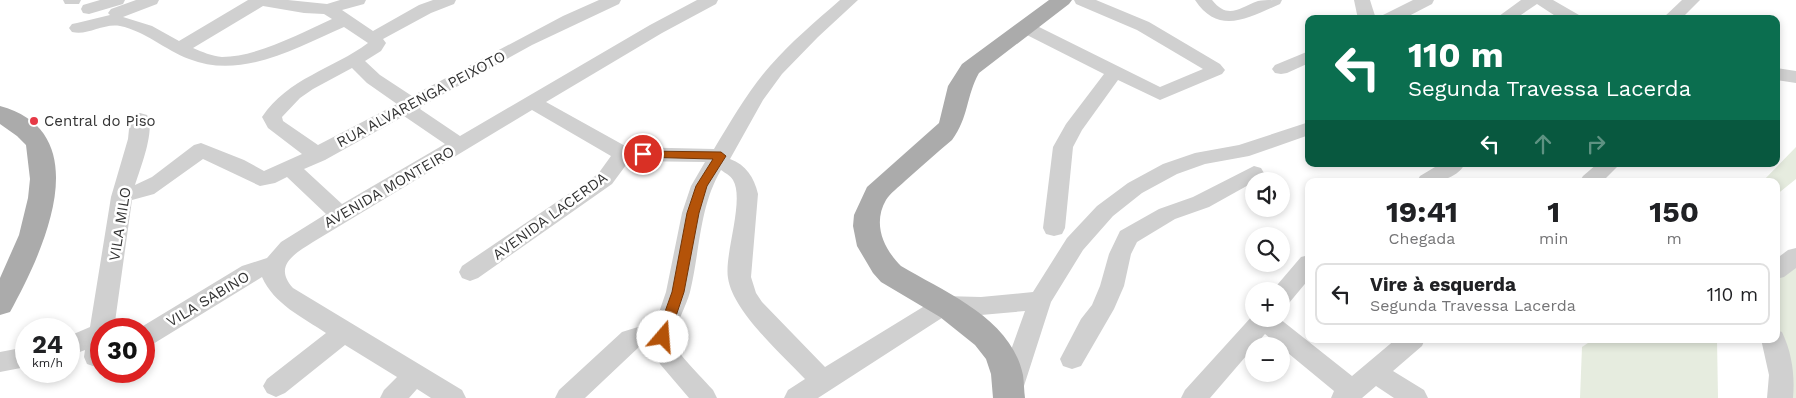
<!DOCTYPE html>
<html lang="pt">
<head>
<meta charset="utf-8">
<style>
  :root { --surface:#fff; --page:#f6f6f6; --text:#202124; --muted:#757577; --line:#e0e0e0 }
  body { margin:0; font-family:"Work Sans",sans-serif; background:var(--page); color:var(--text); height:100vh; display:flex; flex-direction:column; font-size:19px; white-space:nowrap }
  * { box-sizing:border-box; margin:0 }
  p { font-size:16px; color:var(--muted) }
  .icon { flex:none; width:28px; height:28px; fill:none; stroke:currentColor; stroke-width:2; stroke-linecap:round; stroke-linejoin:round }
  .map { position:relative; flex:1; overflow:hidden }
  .sheet { position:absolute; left:1305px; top:178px; width:475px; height:165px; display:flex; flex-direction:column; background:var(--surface); border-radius:10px; box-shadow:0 2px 8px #0003 }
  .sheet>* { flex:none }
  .guide { position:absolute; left:1305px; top:15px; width:475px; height:152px; border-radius:10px; box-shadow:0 2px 8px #0003; background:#0b6e4f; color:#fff; overflow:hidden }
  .fabs { position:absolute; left:1245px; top:172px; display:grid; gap:10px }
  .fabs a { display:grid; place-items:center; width:45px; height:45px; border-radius:50%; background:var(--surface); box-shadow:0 2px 8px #0003; font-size:25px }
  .speed { position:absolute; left:15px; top:318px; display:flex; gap:10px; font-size:25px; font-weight:700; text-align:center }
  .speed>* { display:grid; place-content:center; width:65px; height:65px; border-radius:50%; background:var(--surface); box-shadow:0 2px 8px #0003; line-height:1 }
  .speed small { font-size:12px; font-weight:400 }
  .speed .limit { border:8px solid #d22; background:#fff; color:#111 }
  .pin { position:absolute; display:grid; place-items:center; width:42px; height:42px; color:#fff; margin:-21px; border:2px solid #fff; border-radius:50%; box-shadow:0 1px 5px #0007 }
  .me { position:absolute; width:55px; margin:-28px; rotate:18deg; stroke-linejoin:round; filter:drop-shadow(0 0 4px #0008) }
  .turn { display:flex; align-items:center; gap:18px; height:105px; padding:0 20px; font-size:22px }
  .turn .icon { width:65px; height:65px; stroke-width:2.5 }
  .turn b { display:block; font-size:35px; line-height:42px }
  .lanes { display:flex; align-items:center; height:48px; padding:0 20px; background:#0003; justify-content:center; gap:25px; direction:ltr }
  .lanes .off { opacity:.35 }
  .eta { display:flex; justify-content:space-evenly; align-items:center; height:85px; text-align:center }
  .eta b { font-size:30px; font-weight:700; line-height:35px }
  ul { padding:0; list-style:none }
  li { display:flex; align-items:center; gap:15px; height:62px; margin:0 10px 8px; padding:0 10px; border:2px solid var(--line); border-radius:10px }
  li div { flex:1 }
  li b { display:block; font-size:19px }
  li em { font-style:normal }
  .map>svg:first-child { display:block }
</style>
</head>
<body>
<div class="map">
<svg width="1796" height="398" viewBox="0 0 1796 398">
  <rect width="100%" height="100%" fill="#fff"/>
  <g fill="#e6ecdf">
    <path d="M 1796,147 L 1796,179 L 1776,195 L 1776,181 L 1763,181 Z"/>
    <path d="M 1796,258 L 1796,398 L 1778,398 L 1776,279 Z"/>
    <path d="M 1594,339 L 1717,339 L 1718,398 L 1580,398 L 1582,347 Z"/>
  </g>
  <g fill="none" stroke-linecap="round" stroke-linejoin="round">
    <g fill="#d0d0d0" fill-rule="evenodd">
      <path d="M 63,0 L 81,0 L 79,4 L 65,4 Z"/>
      <path d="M 100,0 L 125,0 L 123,4 L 89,14 L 83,13 L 81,9 L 83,5 Z"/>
      <path d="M 136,0 L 159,0 L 157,4 L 123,17 L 152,26 L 179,41 L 248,0 L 288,0 L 327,4 L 340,0 L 366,0 L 364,4 L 342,10 L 373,31 L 419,5 L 433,0 L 456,0 L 454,4 L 431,13 L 383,39 L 386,43 L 381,51 L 365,61 L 380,75 L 412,96 L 563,16 L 599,0 L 621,0 L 619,4 L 532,45 L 422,106 L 420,109 L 460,136 L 650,25 L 697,0 L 718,0 L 716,4 L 662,33 L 546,102 L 627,147 L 714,149 C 731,121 748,91 770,66 C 791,42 816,21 840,0 L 858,0 L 818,37 L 782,74 L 763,100 L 730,159 C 746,165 754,177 758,194 L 751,277 L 756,293 L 762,302 L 825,367 L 936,299 L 944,296 L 981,297 L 1033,292 L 1067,238 L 1097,206 L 1128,183 L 1163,164 L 1195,153 L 1239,145 L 1309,122 L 1309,135 L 1249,156 L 1205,164 L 1177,174 L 1142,193 L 1113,216 L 1083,250 L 1051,302 L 1023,389 L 1019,397 L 1001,397 L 997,389 L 1025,311 L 981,315 L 948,314 L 818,398 L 784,398 L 788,390 L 805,379 C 782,354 733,312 728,278 C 724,254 745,200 733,180 C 730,175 725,173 721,170 C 699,207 700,251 690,292 C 686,308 671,330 676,347 C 679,355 706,382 713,390 L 717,398 L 689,398 L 660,364 L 652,347 L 639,347 L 585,398 L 555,398 L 559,390 L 622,332 L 638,327 L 654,327 L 666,292 L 682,213 L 691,186 L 705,162 L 629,161 L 612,184 L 478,278 L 470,281 L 462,278 L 459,272 L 462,266 L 598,174 L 611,156 L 532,110 L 313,242 C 294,254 273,266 293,288 L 462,390 L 466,398 L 431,398 L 417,389 L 409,398 L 380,398 L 384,390 L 397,377 L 345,345 L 285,393 L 276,397 L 267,393 L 263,386 L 267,379 L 326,333 C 302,317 274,304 262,277 L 153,344 L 144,347 L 144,329 L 138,329 L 242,266 L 267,258 L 281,242 L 326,214 L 287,177 L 275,183 L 260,186 L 203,159 L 154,194 L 132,200 L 114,329 L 101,329 L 101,365 L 96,367 L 87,364 L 84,357 L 85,350 L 69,356 L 69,336 L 90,327 L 111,197 L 128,139 L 130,119 L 133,115 L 140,113 L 147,115 C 156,129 140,169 135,185 L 152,177 L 194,145 L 201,143 L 244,160 L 264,171 L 302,154 L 268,128 L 262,117 C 288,78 333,69 368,43 L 344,27 C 296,48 241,80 189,59 C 165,50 145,31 120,26 C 103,23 88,36 72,32 L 69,28 L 72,24 L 77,23 L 110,15 L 108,13 L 111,9 ZM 263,6 L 304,13 L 324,14 L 332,19 C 301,33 257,57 222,57 C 212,56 202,52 193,48 ZM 352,68 L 367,83 L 397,104 L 318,145 L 283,121 L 282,117 L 300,98 L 313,89 ZM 404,116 L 445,144 L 342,204 L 304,169 L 325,160 Z"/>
      <path d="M 1074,0 L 1096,0 L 1149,22 L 1220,64 L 1225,70 L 1222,74 L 1160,100 L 1118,80 L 1082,130 L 1073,147 L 1065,228 L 1062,234 L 1054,236 L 1046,234 L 1043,228 L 1053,147 L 1066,124 L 1104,74 L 1019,31 L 1016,27 L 1019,23 L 1025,22 L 1031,23 L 1160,87 L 1203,69 L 1137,30 L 1076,4 Z"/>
      <path d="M 1195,0 L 1212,0 C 1228,20 1239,8 1258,1 C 1265,0 1275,0 1282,0 L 1280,4 C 1248,18 1219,36 1195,0 Z"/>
      <path d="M 1354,0 L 1370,0 L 1376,19 L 1358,19 Z"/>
      <path d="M 1413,0 L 1434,0 L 1432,4 L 1403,19 L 1381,19 L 1383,15 Z"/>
      <path d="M 1521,0 L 1553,0 L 1579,15 L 1581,19 L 1560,19 L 1537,4 L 1515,19 L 1495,19 Z"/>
      <path d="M 1682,0 L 1700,0 L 1681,19 L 1662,19 Z"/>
      <path d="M 1309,51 L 1309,63 L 1287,73 L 1281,74 L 1275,73 L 1272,69 L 1275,65 Z"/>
      <path d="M 1776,68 L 1796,71 L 1796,83 L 1776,80 Z"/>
      <path d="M 1440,164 L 1465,164 C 1454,182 1435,181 1417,181 L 1420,176 Z"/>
      <path d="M 1597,164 L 1620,164 L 1603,181 L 1580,181 L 1583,176 Z"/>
      <path d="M 1254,166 L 1261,168 L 1264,173 L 1261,178 L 1209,207 L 1175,219 L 1137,242 L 1131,254 L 1124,286 L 1114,309 L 1081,366 L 1072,369 L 1063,366 L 1060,359 L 1081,319 L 1092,305 L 1100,286 L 1109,254 L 1120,231 L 1159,209 L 1193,197 Z"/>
      <path d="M 1796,248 L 1796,268 L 1784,277 L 1776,279 L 1776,259 L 1788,250 Z"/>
      <path d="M 1309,255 L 1309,279 L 1289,303 L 1281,306 L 1281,291 L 1272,291 L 1301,257 Z"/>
      <path d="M 1254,314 L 1254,319 L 1280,319 L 1352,376 L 1396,339 L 1425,339 L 1422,346 L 1393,371 L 1424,390 L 1428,398 L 1394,398 L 1376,386 L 1362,398 L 1331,398 L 1334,391 L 1265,334 L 1210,398 L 1181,398 L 1185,390 Z"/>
      <path d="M 1776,330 L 1782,332 C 1792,353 1795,375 1793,398 L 1767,398 L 1769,375 L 1761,339 L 1776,339 Z"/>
      <path d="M 26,347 L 26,367 L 0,372 L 0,352 Z"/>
    </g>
    <g fill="#ababab" fill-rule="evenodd">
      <path d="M 1049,0 L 1072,0 L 1069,4 L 979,73 C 966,96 969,117 952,140 C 936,153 921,167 905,181 C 899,187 890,193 886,200 C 872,224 884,249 901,266 C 946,293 1011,318 1023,375 C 1024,382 1024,391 1025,398 L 993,398 L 991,374 L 986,359 L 975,345 L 940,317 L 881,282 L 873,273 L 857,246 L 853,226 L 854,215 L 867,187 L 939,123 L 948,86 L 962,64 Z"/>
      <path d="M 0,106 C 100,133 42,254 10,312 L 0,315 L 0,278 L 19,235 L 28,198 L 30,179 L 26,145 L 17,136 L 0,124 Z"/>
    </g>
  </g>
  <path fill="#b45309" stroke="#753606" d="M 643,151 L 721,152 L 726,156 L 707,186 L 699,213 L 684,292 L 669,337 L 667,341 L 663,342 L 658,341 L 656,337 L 672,292 L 687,213 L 696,186 L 713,159 L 639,157 L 637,154 L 639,152 Z"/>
  <circle fill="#e63946" stroke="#fff" stroke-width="2" cx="34" cy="121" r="5"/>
  <g text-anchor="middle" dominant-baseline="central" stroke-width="5" stroke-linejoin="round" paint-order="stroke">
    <g font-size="15" fill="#333" stroke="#fff">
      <text transform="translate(421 99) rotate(-28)">RUA ALVARENGA PEIXOTO</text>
      <text transform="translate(389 187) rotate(-30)">AVENIDA MONTEIRO</text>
      <text transform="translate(550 216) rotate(-36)">AVENIDA LACERDA</text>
      <text transform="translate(120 224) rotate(-81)">VILA MILO</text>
      <text transform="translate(208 299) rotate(-31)">VILA SABINO</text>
    </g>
    <g font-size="15" fill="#333" stroke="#fff" text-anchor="start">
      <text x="44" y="121">Central do Piso</text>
    </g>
  </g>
</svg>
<div class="fabs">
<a><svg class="icon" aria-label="sound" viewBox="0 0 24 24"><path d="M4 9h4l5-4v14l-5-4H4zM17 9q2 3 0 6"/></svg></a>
<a><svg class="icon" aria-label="search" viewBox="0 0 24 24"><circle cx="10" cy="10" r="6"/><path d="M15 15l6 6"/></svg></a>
<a>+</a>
<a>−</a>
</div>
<div class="speed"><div>24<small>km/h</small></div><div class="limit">30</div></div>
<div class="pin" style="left:643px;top:154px;background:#d93025"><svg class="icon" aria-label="arrive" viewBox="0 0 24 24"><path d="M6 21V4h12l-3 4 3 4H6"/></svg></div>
<svg class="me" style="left:663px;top:337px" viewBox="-20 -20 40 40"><circle r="19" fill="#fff"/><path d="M0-13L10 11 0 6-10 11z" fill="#b45309"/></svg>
<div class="guide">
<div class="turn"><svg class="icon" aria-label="left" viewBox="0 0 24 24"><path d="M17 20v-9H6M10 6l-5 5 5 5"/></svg><div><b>110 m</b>Segunda Travessa Lacerda</div></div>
<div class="lanes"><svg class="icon" aria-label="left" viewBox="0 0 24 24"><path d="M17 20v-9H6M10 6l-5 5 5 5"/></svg><svg class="icon off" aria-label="ahead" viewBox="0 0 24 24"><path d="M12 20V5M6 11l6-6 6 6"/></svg><svg class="icon off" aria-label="right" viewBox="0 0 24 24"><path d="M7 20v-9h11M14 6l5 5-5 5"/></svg></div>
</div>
<section class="sheet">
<div class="eta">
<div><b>19:41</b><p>Chegada</p></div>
<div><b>1</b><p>min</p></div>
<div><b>150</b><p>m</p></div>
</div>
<ul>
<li><svg class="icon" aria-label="left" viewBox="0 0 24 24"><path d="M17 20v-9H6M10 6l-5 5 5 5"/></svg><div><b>Vire à esquerda</b><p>Segunda Travessa Lacerda</p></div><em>110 m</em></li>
</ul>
</section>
</div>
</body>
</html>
